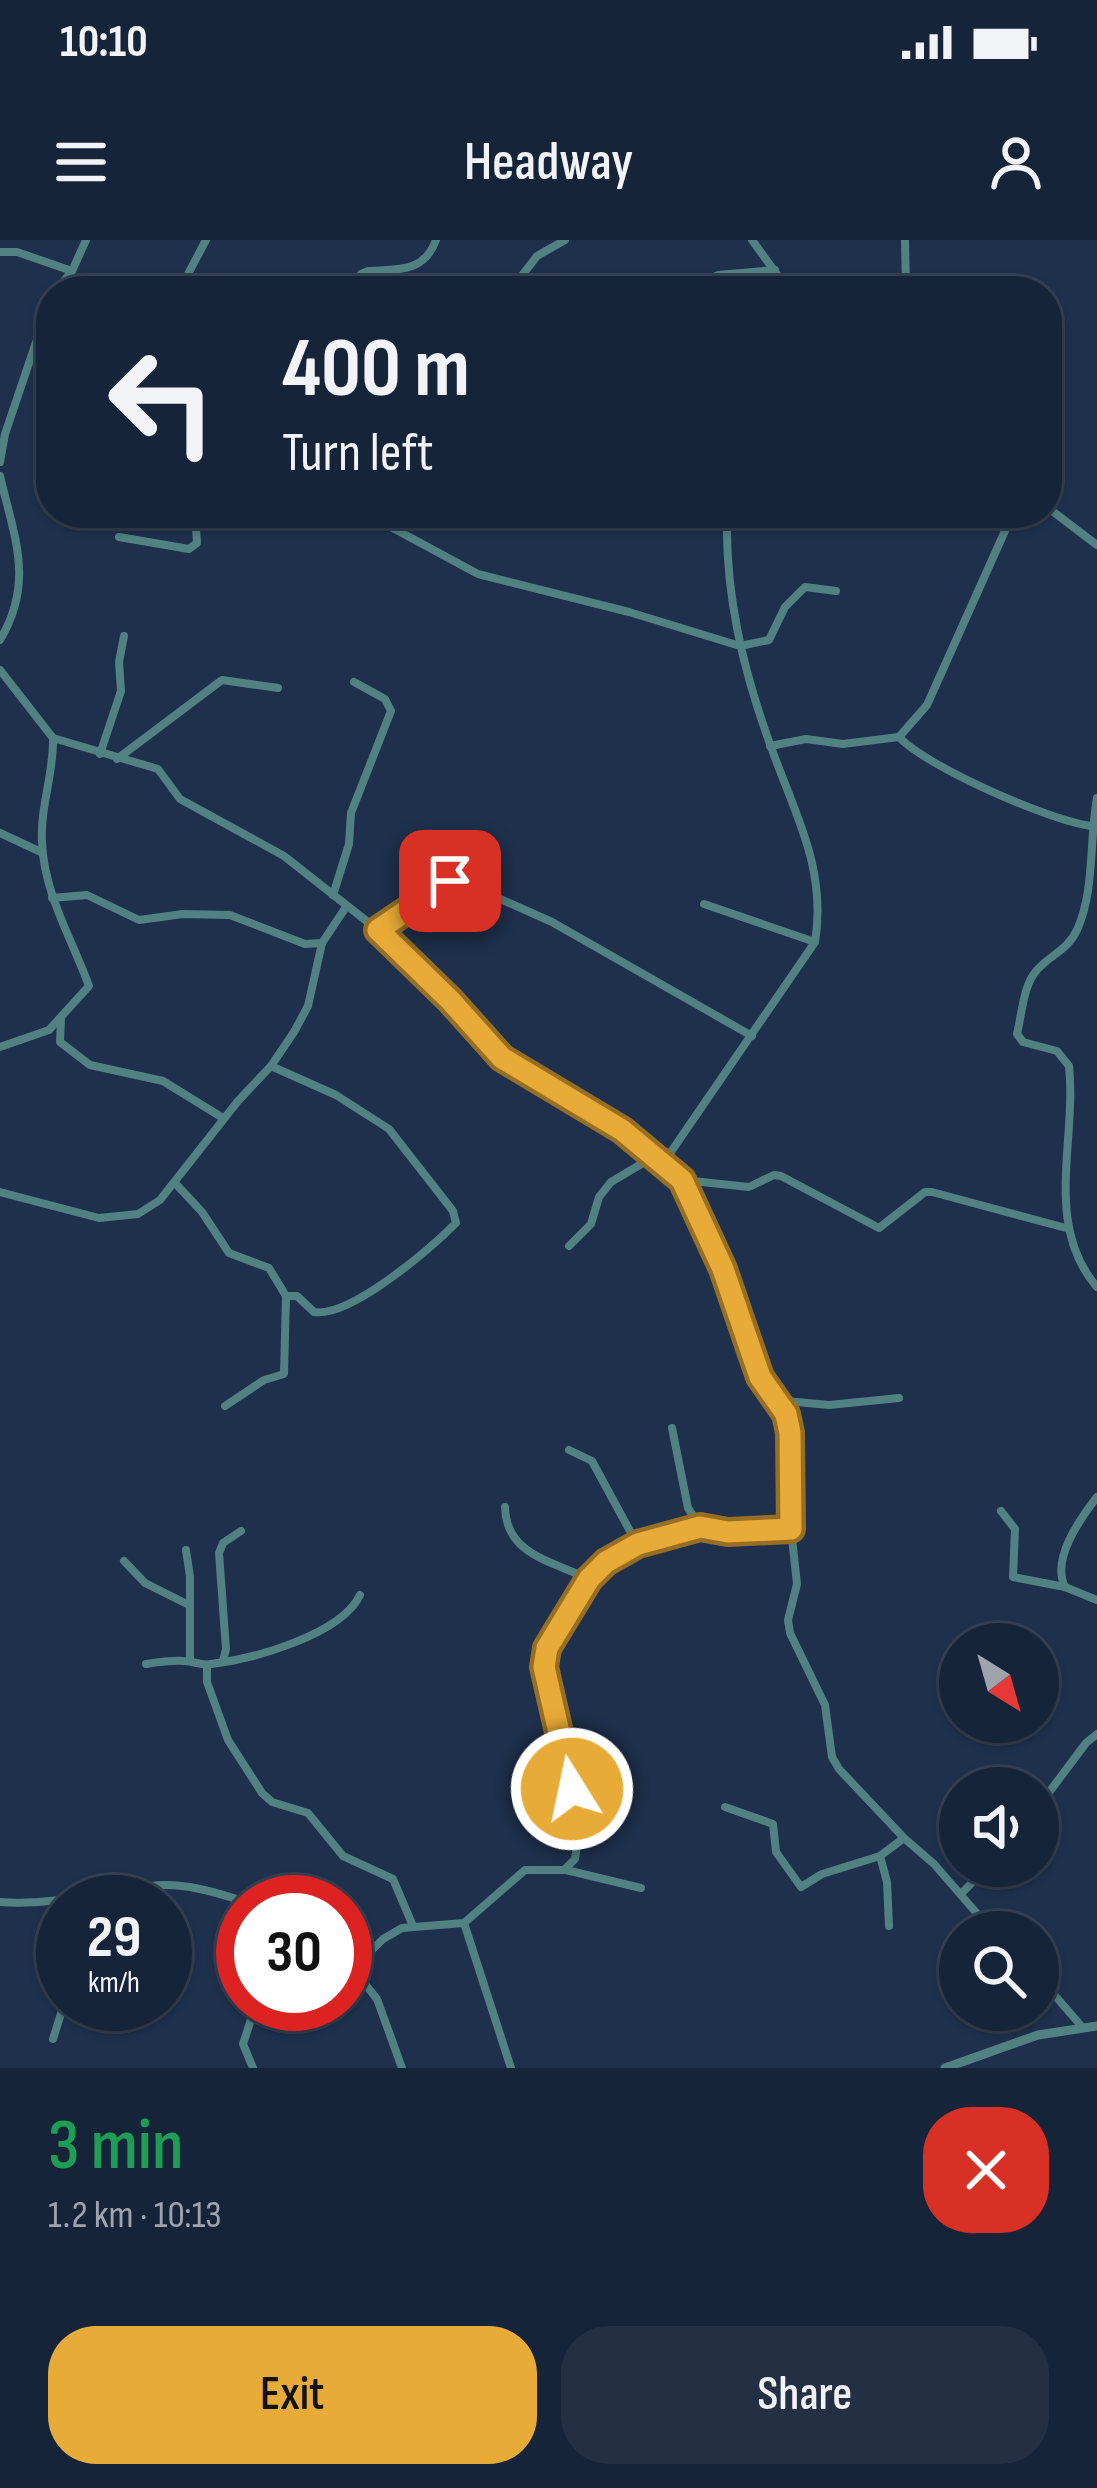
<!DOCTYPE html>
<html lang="en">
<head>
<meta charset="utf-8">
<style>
  :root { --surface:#162439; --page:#233044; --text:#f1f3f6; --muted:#9ea4ae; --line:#354153; --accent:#e9ab37 }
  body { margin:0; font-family:"Sofia Sans Condensed",sans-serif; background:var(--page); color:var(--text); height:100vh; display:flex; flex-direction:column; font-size:45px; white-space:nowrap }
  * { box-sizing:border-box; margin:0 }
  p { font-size:39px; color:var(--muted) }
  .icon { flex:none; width:66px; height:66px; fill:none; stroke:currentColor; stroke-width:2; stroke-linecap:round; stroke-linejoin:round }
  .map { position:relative; height:1828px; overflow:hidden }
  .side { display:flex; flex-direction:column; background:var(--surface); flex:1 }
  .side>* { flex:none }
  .top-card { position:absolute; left:36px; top:36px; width:1026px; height:252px; border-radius:48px; box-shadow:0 3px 9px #0004,0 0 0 3px var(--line); background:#162439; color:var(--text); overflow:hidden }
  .needle { width:78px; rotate:143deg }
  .controls { position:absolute; left:939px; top:1383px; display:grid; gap:24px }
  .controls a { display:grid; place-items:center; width:120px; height:120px; border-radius:50%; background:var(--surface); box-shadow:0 3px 9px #0004,0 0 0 3px var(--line); font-size:60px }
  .speed { position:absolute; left:36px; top:1635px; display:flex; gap:24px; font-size:60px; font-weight:700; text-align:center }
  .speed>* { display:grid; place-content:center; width:156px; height:156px; border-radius:50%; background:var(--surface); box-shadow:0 3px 9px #0004,0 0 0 3px var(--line); line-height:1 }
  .speed small { font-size:30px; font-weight:400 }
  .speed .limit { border:18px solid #d22; background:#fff; color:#111 }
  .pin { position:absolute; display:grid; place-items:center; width:102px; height:102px; color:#fff; margin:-51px; border-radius:24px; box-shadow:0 6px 18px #0006 }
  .me { position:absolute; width:132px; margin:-66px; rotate:350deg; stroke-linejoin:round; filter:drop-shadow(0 0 9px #0008) }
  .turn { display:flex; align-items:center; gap:42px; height:252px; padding:0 48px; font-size:54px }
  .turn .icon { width:156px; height:156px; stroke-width:2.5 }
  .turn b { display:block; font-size:84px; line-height:102px }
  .round { display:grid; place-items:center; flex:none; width:126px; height:126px; border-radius:48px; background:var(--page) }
  .headline { display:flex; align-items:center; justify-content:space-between; height:204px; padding:0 48px }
  h1 { font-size:72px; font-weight:600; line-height:90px; color:#1e9e55 }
  .primary-button { display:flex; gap:24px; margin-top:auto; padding:24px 48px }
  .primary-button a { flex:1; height:138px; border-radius:48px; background:var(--accent); color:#111; font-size:48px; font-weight:600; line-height:138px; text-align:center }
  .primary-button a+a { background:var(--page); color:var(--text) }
  .status { display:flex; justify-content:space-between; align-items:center; height:84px; padding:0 60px; background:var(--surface); direction:ltr }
  .status svg { height:33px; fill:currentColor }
  header { display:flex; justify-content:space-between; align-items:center; height:156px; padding:0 48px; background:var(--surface); font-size:54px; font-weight:600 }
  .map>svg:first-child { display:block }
</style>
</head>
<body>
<div class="status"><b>10:10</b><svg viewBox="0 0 49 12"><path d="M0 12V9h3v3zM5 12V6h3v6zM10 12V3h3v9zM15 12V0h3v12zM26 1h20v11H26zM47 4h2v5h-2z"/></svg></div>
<header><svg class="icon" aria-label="menu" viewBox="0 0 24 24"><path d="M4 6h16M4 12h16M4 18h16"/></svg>Headway<svg class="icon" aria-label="person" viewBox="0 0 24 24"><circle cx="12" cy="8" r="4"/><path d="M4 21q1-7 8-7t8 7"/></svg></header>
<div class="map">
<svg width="1097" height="1828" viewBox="0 0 1097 1828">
  <rect width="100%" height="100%" fill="#1e304c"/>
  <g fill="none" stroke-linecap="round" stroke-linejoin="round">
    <g stroke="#518183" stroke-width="8">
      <path d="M 752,0 L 789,51"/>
      <path d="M 905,0 L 906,51"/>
      <path d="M 0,12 L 17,12 L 72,31"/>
      <path d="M 56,51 L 72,31 L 86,0"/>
      <path d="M 179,51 L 206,0"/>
      <path d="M 349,51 L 361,34 L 368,31 C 398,29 424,33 436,0"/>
      <path d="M 510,51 L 537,16 L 565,0"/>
      <path d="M 707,51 L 711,39 L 718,35 L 775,30"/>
      <path d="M 0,222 L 5,194 L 51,58"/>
      <path d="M 0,236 C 14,297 35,341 0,400"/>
      <path d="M 1047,267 L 1097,305"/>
      <path d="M 365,273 L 478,334 L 629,372 L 740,406 L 769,400 L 785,367 L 805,347 L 836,351"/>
      <path d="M 119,297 L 189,309 L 197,303 L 195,273"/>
      <path d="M 0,430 L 53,498 L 158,529 L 180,559 L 284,616 L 378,690 L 450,760 L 502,818 L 623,890 L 682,940 L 723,1029 L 759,1137 L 786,1175 L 790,1194 L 788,1261 L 797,1344 L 788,1380 L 790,1393 L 825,1465 L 832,1517 L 839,1529 L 904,1598 L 934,1624 L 993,1692"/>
      <path d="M 899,497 L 927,465 L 1013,273"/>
      <path d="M 770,506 L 806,499 L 843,504 L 899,497 C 927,527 1050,581 1092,586"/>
      <path d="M 100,514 L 121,451 L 119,422 L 124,396"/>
      <path d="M 117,519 L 222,440 L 278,448"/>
      <path d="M 1097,558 C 1089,602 1095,650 1077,690 C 1068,710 1050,715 1037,730 C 1023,745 1022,774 1017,794 L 1023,802 L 1057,811 L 1069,826 C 1077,900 1043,985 1097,1047"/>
      <path d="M 0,593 L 41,612"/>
      <path d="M 333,655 L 349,604 L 351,573 L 391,471 L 385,459 L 354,442"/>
      <path d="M 52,658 L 87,655 L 139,680 L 183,674 L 230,675 L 305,704 L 322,703"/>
      <path d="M 704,664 L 815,702"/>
      <path d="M 378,690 L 437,648 L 460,641 L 552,682 L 752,796"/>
      <path d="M 61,778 L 60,802 L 90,825 L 163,841 L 223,878"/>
      <path d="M 0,807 L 49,790 L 89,746 C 72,699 44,654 42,602 C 40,567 54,533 53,498"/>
      <path d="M 683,940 L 749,947 L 774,935 L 781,936 L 879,988 L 925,952 L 932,952 L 1066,988"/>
      <path d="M 176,944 L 202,972 L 229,1013 L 269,1028 L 286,1056"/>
      <path d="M 0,952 L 99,978 L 138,974 L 160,960 L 238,861 L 271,826 L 294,792 L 308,766 L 322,703 L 346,667"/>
      <path d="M 569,1006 L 591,984 L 599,957 L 611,942 L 643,923 L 664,922 L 815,702 C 827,629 795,574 771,507 C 743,430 725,355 727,273"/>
      <path d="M 775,1160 L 829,1165 L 899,1158"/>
      <path d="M 225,1166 L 264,1140 L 284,1134 L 286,1056 L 297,1056 L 314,1072 C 350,1078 430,1009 456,983 L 453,971 L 389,889 L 336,855 L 271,826"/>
      <path d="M 672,1188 L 688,1268 L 700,1287"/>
      <path d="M 569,1210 L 592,1221 L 637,1304"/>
      <path d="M 1097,1257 C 1080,1279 1051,1319 1065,1347 L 1097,1360"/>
      <path d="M 505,1267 C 506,1315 552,1321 589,1339"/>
      <path d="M 1001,1271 L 1015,1289 L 1013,1337 L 1065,1347"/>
      <path d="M 186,1310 L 190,1337 L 190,1421"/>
      <path d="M 124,1321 L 145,1343 L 189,1365"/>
      <path d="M 223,1421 L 226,1409 L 219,1313 L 223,1303 L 241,1291"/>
      <path d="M 146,1424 C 159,1422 171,1420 184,1421 C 193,1421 202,1426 211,1424 C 253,1419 341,1395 360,1355"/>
      <path d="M 207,1425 L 207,1442 L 228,1500 L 262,1553 L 272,1562 L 308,1573 L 343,1616 L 393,1639 L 413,1686"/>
      <path d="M 725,1567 L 773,1584 L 776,1612 L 801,1647 L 822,1634 L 880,1616 L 904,1598"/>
      <path d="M 1038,1567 L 1086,1503 L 1097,1494"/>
      <path d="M 880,1616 L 887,1642 L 889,1686"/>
      <path d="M 566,1630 L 641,1648"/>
      <path d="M 961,1654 L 988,1626"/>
      <path d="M 0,1662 C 52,1666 100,1652 151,1646 C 182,1642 216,1652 245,1662"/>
      <path d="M 464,1683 L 511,1828"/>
      <path d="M 345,1719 L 377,1759 L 402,1828"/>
      <path d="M 355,1727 L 383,1699 L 402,1688 L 464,1683 L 525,1630 L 564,1630 L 575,1619 L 580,1587 L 545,1427 L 547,1408 L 589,1339 L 606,1322 L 637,1304 L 700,1287 L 728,1292 L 791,1289"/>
      <path d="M 1038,1736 L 1083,1788"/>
      <path d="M 53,1799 L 64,1764"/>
      <path d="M 253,1828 L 243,1804 L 256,1764"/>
    </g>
    <path stroke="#518183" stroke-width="9" d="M 945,1828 L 1038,1795 L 1097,1786"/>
  </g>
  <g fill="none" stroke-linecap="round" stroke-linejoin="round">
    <g stroke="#976f24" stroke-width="30">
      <path id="route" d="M 450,641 L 378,690 L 450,760 L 502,818 L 622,890 L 682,940 L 723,1029 L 760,1137 L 786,1174 L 790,1193 L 791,1289 L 728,1292 L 700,1287 L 638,1304 L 606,1322 L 589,1339 L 547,1408 L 544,1427 L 572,1549"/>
    </g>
    <use href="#route" stroke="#e9ab37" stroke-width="21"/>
  </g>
</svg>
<div class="controls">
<a><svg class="needle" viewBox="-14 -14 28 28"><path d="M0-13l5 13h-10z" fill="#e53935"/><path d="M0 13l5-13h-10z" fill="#9ea4ae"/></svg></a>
<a><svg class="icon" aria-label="sound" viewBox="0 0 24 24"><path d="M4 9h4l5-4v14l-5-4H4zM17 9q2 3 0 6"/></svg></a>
<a><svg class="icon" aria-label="search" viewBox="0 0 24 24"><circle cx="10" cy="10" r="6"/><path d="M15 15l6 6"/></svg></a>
</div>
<div class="speed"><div>29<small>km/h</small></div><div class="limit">30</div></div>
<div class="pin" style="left:450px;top:641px;background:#d93025"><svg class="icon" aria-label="arrive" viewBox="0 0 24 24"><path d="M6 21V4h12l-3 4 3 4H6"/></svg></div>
<svg class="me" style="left:572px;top:1549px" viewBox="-20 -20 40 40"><circle r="17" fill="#e9ab37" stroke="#fff" stroke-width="3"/><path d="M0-11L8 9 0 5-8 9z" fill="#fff"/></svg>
<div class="top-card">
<div class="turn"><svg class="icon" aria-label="left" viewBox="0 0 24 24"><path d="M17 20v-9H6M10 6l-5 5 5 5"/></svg><div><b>400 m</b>Turn left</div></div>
</div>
</div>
<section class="side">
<div class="headline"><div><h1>3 min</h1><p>1.2 km · 10:13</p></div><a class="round" style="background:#d93025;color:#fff"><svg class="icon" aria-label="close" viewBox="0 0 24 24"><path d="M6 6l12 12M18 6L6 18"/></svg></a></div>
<div class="primary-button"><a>Exit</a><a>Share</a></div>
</section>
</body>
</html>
